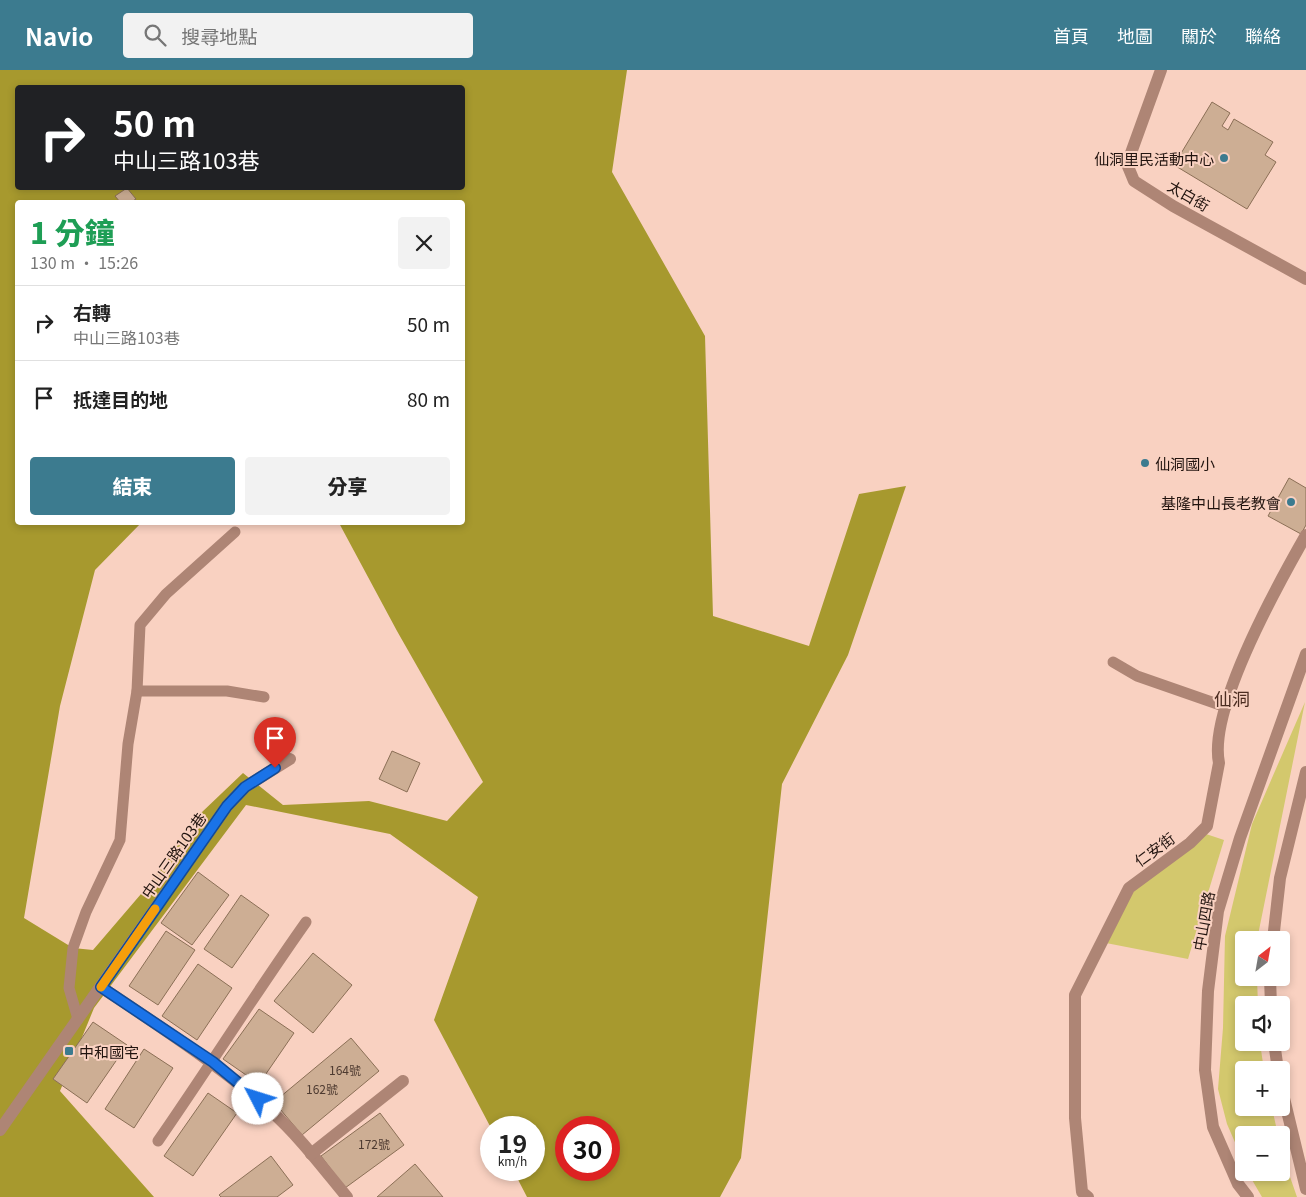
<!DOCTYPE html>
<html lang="zh-TW">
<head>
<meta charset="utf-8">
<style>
  :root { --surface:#fff; --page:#f2f2f2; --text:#222; --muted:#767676; --line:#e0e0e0; --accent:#3c7b8f }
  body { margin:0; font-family:Georgia,"Noto Sans TC",serif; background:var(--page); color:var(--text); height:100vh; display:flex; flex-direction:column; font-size:19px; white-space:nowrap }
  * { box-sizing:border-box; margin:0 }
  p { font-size:16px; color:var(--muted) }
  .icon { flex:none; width:28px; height:28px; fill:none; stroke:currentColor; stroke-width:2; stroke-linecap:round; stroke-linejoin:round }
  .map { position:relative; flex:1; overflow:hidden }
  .drawer { position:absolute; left:15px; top:130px; width:450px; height:325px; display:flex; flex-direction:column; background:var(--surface); border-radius:5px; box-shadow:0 2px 8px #0003 }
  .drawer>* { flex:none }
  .guide { position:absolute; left:15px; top:15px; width:450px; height:105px; border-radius:5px; box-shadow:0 2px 8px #0003; background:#202124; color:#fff; overflow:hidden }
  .needle { width:32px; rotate:31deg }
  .buttons { position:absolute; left:1235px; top:861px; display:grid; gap:10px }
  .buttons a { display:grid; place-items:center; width:55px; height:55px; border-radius:5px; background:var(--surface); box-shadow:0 2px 8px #0003; font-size:25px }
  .speed { position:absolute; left:480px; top:1046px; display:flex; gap:10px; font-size:25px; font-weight:700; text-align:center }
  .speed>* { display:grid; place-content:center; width:65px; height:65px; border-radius:50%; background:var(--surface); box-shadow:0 2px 8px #0003; line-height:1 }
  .speed small { font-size:12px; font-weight:400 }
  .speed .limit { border:8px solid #d22; background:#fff; color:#111 }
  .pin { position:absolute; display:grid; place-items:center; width:42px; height:42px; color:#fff; margin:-51px -21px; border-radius:50% 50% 50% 0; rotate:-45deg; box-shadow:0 0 5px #0007 }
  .pin .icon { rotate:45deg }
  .me { position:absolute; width:55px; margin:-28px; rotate:310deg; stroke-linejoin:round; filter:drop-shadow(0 0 4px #0008) }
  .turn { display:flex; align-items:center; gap:18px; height:105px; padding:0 15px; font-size:22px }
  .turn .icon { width:65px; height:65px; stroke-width:2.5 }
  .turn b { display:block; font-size:35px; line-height:42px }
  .round { display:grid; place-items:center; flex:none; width:52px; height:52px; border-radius:5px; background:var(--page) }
  .summary { display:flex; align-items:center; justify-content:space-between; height:85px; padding:0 15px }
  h1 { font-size:30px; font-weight:800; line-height:38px; color:#1e9e55 }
  .action { display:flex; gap:10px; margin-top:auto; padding:10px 15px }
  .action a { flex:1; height:58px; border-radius:5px; background:var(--accent); color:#fff; font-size:20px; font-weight:800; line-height:58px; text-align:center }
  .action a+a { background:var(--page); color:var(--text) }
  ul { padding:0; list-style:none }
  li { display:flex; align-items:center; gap:15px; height:75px; padding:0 15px; border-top:1px solid var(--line) }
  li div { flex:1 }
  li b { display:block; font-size:19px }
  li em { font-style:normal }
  header { display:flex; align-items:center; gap:30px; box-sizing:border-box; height:70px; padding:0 25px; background:var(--accent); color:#fff }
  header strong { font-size:24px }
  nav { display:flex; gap:28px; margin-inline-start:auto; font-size:18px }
  .search { width:350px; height:45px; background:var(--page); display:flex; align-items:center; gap:12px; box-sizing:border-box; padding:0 18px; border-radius:5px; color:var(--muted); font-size:19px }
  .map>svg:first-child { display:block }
</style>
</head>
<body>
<header>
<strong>Navio</strong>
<div class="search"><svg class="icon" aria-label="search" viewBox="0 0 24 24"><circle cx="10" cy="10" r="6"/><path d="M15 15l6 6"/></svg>搜尋地點</div>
<nav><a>首頁</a><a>地圖</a><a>關於</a><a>聯絡</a></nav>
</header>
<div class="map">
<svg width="1306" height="1127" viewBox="0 0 1306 1127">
  <rect width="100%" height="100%" fill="#f9d1c1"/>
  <g fill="#d3c86d">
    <path d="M 1305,632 L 1257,870 L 1244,870 L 1244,908 L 1257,908 L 1258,935 L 1244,935 L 1244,972 L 1260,973 L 1264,1000 L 1244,1000 L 1244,1038 L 1272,1038 L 1278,1065 L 1244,1065 L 1244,1093 L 1227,1054 L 1218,1019 L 1223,958 L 1225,866 L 1252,754 Z"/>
    <path d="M 1206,764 L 1224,770 L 1188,889 L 1106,873 L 1133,820 Z"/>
    <path d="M 1281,1081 L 1297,1127 L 1262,1127 L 1248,1103 L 1281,1102 Z"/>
  </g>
  <path fill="#a7992e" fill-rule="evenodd" d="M 0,0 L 627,0 L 612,102 L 705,266 L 713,546 L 809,576 L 859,424 L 906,416 L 848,585 L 782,714 L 741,1088 L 720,1127 L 527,1127 L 513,1100 L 534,1100 L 534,1058 L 491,1058 L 434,950 L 478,827 L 390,764 L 246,735 L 94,938 L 60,1021 L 154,1127 L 0,1127 ZM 18,18 L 462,18 L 462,118 L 18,118 ZM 18,132 L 462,132 L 462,452 L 339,453 L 397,561 L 483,712 L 447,751 L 369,731 L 283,735 L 243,703 L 201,743 L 141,824 L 93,880 L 73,878 L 24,848 L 60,636 L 95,500 L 142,452 L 18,452 ZM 566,1058 L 609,1058 L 609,1100 L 566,1100 Z"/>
  <g fill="#cdae94" stroke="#8b6f56">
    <path d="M 1212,32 L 1230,43 L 1222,56 L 1228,60 L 1234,49 L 1273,72 L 1265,85 L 1276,92 L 1247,139 L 1174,95 Z"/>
    <path d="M 127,118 L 136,129 L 131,132 L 120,132 L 115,126 Z"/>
    <path d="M 1289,408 L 1306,418 L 1306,455 L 1301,464 L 1268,446 Z"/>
    <path d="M 392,681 L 420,693 L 407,722 L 379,709 Z"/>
    <path d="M 198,802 L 229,825 L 192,875 L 161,853 Z"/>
    <path d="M 241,825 L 269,845 L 232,898 L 204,879 Z"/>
    <path d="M 166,861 L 195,880 L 158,935 L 129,916 Z"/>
    <path d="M 313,883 L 352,915 L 313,963 L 274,931 Z"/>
    <path d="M 198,894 L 232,918 L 197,970 L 162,946 Z"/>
    <path d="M 259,939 L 294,963 L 259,1014 L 223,989 Z"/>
    <path d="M 93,952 L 127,975 L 87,1033 L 53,1009 Z"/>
    <path d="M 351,968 L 379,1001 L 302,1065 L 274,1032 Z"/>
    <path d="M 144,979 L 173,998 L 134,1058 L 105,1039 Z"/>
    <path d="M 208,1023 L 237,1043 L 193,1106 L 164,1086 Z"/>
    <path d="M 380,1043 L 404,1075 L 345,1118 L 321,1086 Z"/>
    <path d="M 271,1086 L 293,1115 L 277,1127 L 221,1127 L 219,1125 Z"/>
    <path d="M 415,1094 L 443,1127 L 377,1127 Z"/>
  </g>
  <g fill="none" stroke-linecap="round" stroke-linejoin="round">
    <g stroke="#ae8575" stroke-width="11">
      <path d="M 1113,592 L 1137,606 L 1226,637"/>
      <path d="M 137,621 L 227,621 L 264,627"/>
      <path d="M 78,949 L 69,918 L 73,878 L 86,842 L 120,770 L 128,674 L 137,621 L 140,555 L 166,524 L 235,462"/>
      <path d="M 158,1071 C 208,999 255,924 306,852"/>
    </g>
    <g stroke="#ae8575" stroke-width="12">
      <path d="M 1161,0 L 1127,94 L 1134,111 L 1173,136 L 1306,209"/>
      <path d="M 101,917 C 159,956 218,994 271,1041 C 299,1066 323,1098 347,1127"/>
      <path d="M 0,1060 L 227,736 L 245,717 L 290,689"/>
      <path d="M 311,1084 L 403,1011"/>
      <path d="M 1088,1127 L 1082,1122 L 1075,1048 L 1075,925 L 1129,818 L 1190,773 L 1207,756 L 1219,693 C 1208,639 1278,514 1306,465"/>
    </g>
    <g stroke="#ae8575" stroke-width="12">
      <path d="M 1273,870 L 1280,808 L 1306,702"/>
      <path d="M 1270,908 L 1271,935"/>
      <path d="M 1274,972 L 1278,1000"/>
      <path d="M 1281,1016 L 1306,1119"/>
      <path d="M 1248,1127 L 1238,1114 L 1213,1057 L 1205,1000 L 1208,921 L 1218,841 L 1240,768 L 1306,584"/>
    </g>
  </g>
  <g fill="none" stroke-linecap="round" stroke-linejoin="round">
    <g stroke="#114b97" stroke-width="12">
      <path id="route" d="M 258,1029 L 213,992 L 101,917 L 227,736 L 245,717 L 275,698"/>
    </g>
    <use href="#route" stroke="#1a73e8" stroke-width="9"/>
    <path stroke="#f59e0b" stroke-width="9" d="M 101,917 L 155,839"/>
  </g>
  <g fill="#3c7b8f" stroke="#f9d1c1" stroke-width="2">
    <circle cx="1224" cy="88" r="5"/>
    <circle cx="1145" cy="393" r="5"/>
    <circle cx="1291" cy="432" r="5"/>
    <rect x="64" y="976" width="10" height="10" rx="2.5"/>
  </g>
  <g text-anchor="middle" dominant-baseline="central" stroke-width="4" stroke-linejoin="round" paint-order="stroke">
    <g font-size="12" fill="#4d3a30">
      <text x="345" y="999">164號</text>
      <text x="322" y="1018">162號</text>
      <text x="374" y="1073">172號</text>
    </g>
    <g font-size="15" fill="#22140f" stroke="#f9d1c1" text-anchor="end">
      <text x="1214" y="88">仙洞里民活動中心</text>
      <text x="1155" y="393" text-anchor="start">仙洞國小</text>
      <text x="1281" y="432">基隆中山長老教會</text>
      <text x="79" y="981" text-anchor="start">中和國宅</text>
    </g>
    <g font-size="15" fill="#22140f" stroke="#f9d1c1">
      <text transform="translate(1189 125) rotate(30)">太白街</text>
      <text transform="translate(1154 779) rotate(-36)">仁安街</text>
      <text transform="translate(173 785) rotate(-55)">中山三路103巷</text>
      <text transform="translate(1203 851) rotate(-80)">中山四路</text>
    </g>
    <g font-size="18" fill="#4c2d21" stroke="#f9d1c1">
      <text x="1232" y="628">仙洞</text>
    </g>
  </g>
</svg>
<div class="buttons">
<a><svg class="needle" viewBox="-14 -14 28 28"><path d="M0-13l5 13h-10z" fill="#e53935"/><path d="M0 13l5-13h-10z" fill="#767676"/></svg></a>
<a><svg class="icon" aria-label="sound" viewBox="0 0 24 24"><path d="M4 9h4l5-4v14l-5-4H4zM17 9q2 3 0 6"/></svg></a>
<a>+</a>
<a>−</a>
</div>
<div class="speed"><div>19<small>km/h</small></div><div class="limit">30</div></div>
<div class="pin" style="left:275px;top:698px;background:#d93025"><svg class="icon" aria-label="arrive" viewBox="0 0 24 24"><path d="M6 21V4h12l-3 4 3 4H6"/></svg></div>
<svg class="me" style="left:258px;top:1029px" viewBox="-20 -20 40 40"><circle r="19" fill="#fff"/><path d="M0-13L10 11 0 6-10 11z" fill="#1a73e8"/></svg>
<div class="guide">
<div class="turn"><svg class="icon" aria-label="right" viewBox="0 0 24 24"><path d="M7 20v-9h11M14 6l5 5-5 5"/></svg><div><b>50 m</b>中山三路103巷</div></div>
</div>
<section class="drawer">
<div class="summary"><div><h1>1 分鐘</h1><p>130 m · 15:26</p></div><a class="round"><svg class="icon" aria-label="close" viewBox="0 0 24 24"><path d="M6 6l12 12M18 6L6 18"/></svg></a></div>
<ul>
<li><svg class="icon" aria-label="right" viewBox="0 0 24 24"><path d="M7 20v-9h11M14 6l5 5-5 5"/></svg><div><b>右轉</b><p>中山三路103巷</p></div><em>50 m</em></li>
<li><svg class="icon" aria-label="arrive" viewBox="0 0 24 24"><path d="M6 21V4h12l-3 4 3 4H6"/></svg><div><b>抵達目的地</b></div><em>80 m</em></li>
</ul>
<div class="action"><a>結束</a><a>分享</a></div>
</section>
</div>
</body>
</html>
